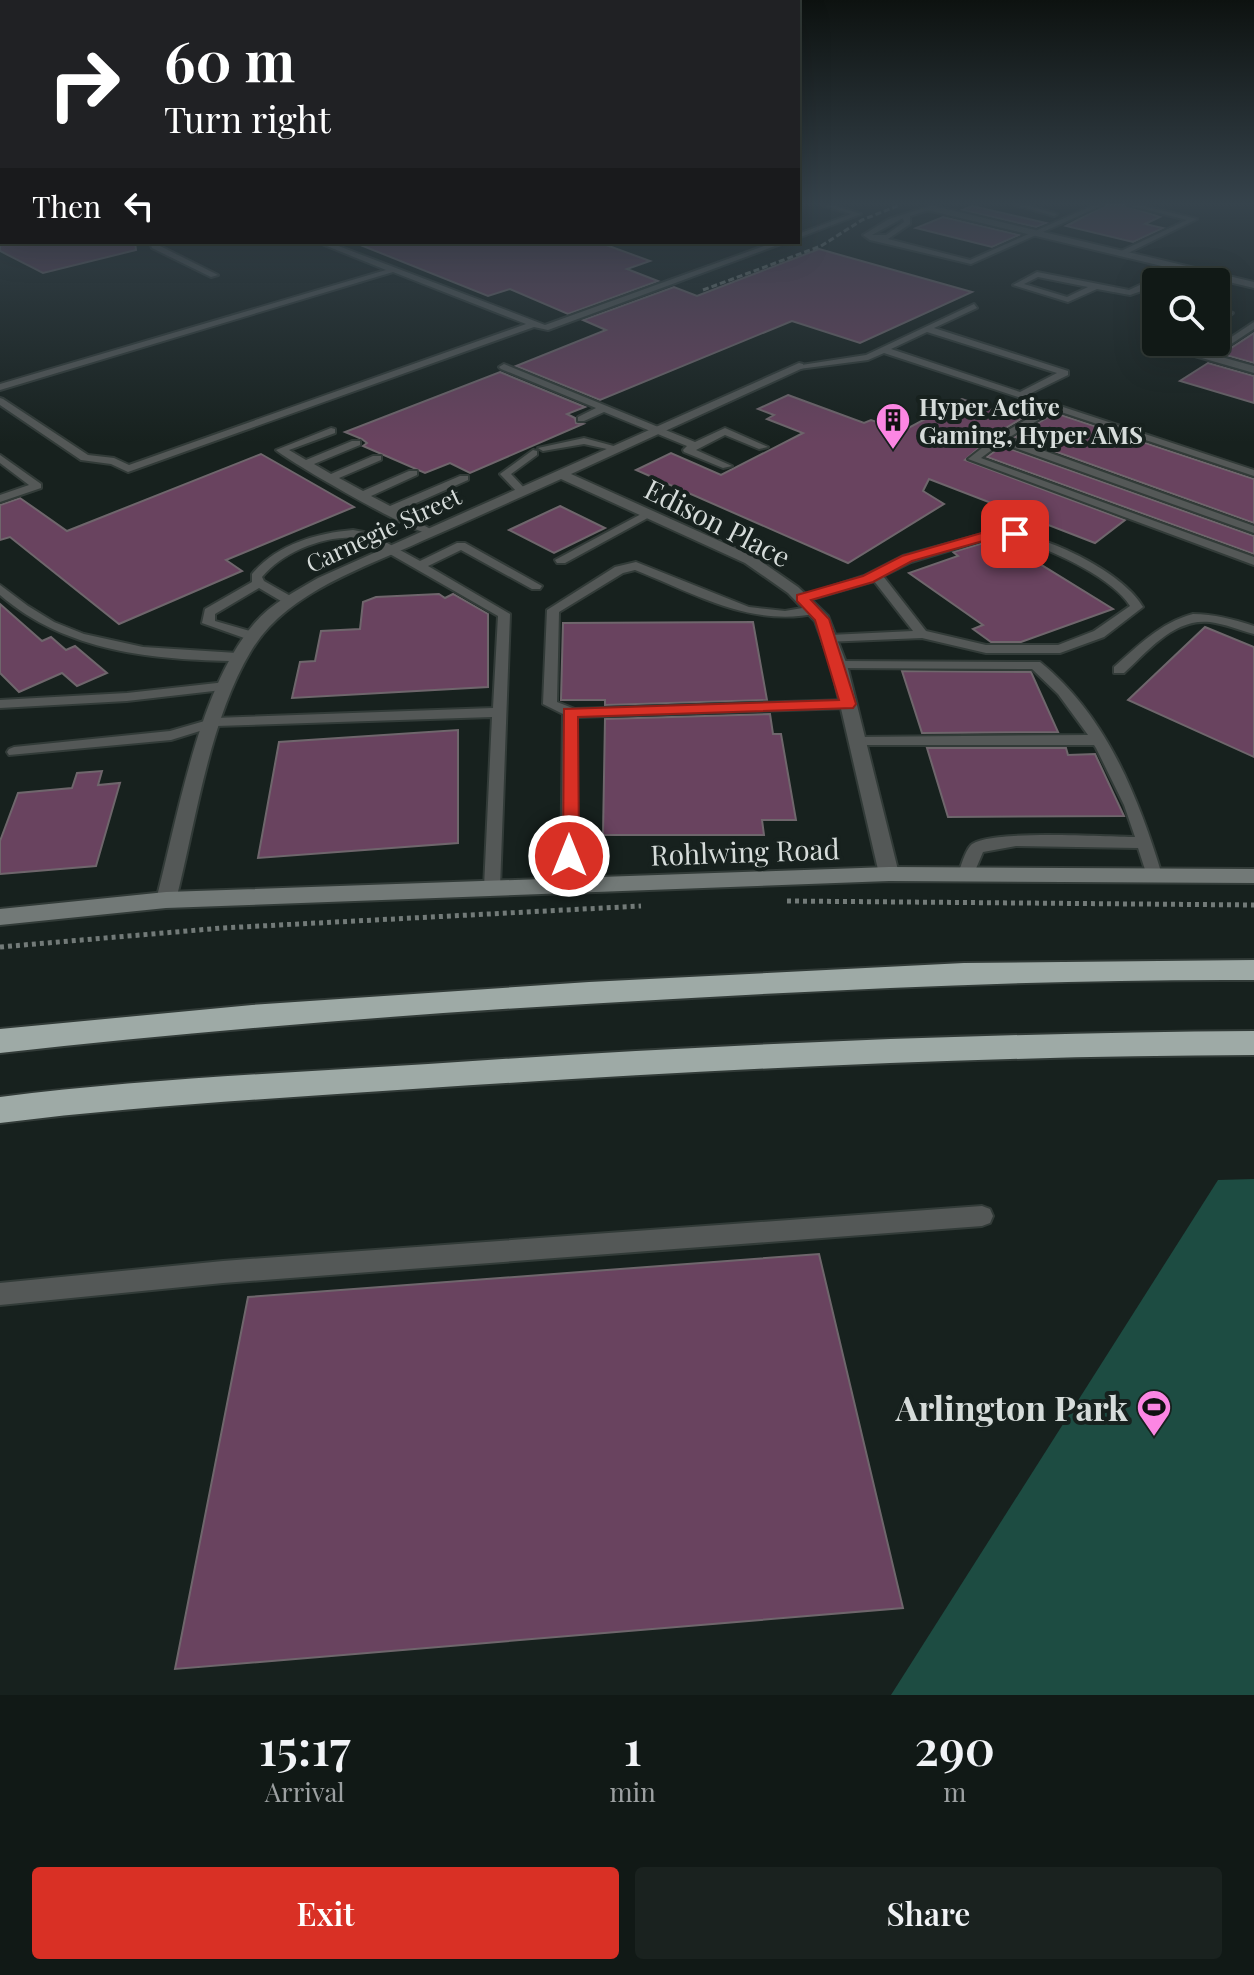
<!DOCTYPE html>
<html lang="en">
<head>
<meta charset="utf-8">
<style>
  :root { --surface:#111916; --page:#1a221f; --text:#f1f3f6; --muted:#9ca0a1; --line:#303835; --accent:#d93025 }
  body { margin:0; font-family:"Playfair Display",serif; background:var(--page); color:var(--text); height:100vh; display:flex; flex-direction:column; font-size:30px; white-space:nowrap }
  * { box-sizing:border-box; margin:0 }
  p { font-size:26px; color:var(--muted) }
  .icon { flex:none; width:44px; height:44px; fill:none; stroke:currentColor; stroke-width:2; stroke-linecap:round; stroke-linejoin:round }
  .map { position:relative; height:1695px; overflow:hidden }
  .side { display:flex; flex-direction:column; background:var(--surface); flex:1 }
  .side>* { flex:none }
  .hud { position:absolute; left:0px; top:0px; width:800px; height:244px; box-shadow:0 8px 32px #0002,0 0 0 2px var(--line); background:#202124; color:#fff; overflow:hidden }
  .fabs { position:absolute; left:1142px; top:268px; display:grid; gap:16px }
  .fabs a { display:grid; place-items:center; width:88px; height:88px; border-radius:8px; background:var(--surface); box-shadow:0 8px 32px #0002,0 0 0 2px var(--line); font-size:40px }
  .pin { position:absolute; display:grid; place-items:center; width:68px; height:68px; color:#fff; margin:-34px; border-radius:16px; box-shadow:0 4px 12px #0006 }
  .me { position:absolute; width:88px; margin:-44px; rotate:0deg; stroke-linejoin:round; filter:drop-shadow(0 0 6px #0008) }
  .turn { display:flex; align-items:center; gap:28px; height:168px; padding:0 32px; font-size:36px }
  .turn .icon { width:104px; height:104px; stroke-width:2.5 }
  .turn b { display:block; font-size:56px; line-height:68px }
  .then { display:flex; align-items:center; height:76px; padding:0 32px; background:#0003; gap:16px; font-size:30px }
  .eta { display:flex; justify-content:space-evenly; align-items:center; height:136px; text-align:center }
  .eta b { font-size:48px; font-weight:600; line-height:56px }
  .cta { display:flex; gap:16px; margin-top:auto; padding:16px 32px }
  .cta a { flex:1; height:92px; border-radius:8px; background:var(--accent); color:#fff; font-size:32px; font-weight:600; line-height:92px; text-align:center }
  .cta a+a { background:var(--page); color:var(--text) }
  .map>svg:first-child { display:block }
</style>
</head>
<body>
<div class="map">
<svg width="1254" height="1695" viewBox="0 0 1254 1695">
  <rect width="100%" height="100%" fill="#17211e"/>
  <path fill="#1d4c42" d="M 1254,1179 L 1254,1695 L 891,1695 L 1218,1180 Z"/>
  <g fill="#69435f" stroke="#6f666c" stroke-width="2">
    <path d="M 1106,205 L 1124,205 L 1160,217 L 1145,224 L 1163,228 L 1133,242 L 1066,226 Z"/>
    <path d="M 972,206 L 1046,223 L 1036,227 L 962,210 Z"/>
    <path d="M 943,217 L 1019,235 L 992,247 L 916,228 Z"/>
    <path d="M 0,242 L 135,242 L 136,250 L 43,273 L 0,251 Z"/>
    <path d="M 353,242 L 598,242 L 650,261 L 627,269 L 658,281 L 568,314 L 510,289 L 488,296 Z"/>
    <path d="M 819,249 L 972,292 L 860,343 L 792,321 L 600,400 L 516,366 L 606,330 L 583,320 L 674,287 L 697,296 Z"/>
    <path d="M 1254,333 L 1254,363 L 1222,354 Z"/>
    <path d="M 1208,363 L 1254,376 L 1254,403 L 1180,381 Z"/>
    <path d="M 500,372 L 585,407 L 567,414 L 575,418 L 576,423 L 583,424 L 470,473 L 450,463 L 425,473 L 363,446 L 367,443 L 362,439 L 345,432 Z"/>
    <path d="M 788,395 L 864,423 L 871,420 L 903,431 L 962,399 L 1021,419 L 994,435 L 965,460 L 1125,520 L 1095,543 L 929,479 L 923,491 L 944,504 L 848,563 L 636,470 L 671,453 L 721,475 L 803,433 L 767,419 L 774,415 L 758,409 Z"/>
    <path d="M 1055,413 L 1254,479 L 1254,523 L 1015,437 Z"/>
    <path d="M 1002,446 L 1254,536 L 1254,554 L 987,457 Z"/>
    <path d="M 261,454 L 354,507 L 226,560 L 242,571 L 119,624 L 10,537 L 0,540 L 0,505 L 20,498 L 67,531 Z"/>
    <path d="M 560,506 L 605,528 L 554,553 L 509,530 Z"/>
    <path d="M 997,539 L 1001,540 L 1113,609 L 1021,642 L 991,642 L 973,629 L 983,625 L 909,573 L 958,556 L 953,552 Z"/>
    <path d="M 439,594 L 445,598 L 453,594 L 488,614 L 488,687 L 292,698 L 300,662 L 315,661 L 321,631 L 360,629 L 363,602 L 376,597 Z"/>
    <path d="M 0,604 L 42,641 L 51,637 L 66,650 L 75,646 L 107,673 L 77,686 L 62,673 L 19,692 L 0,673 Z"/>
    <path d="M 753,622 L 767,700 L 605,705 L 605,700 L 561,700 L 563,623 Z"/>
    <path d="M 1205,627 L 1254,647 L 1254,757 L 1128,700 Z"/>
    <path d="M 902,671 L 1031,672 L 1058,732 L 922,733 Z"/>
    <path d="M 770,714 L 773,734 L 781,734 L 796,820 L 762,820 L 764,835 L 603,835 L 605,719 Z"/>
    <path d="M 458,730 L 458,843 L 258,858 L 279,742 Z"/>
    <path d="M 927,748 L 1066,748 L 1068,755 L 1095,754 L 1124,816 L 948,817 Z"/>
    <path d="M 102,771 L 98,785 L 120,783 L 96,866 L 0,874 L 0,841 L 18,793 L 72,788 L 77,773 Z"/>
    <path d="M 819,1254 L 903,1608 L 175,1669 L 248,1297 Z"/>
  </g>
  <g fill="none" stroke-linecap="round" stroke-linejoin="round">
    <g stroke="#323b38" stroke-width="4">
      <g id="service">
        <path d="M 822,205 L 833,205 L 861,214 L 798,238 L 798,234 L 851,214 Z"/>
        <path d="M 1015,205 L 1026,205 L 1057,214 L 1054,216 Z"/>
        <path d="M 1094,205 L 1103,205 L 971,264 L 870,240 L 863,235 L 889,219 L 930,206 L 932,209 L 910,216 L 910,224 L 888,239 L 970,260 ZM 903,218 L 904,222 L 886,235 L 872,235 Z"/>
        <path d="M 1127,205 L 1140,205 L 1197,219 L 1124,255 L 1121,251 L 1187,220 Z"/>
        <path d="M 150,242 L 158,242 L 158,245 L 218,275 L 211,277 L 152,248 Z"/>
        <path d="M 317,242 L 328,242 L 545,325 L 775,242 L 786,242 L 548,330 L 534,327 L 128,472 L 111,464 L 81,460 L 0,405 L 0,398 L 3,399 L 88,455 L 114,458 L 129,465 L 526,324 L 393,272 L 0,390 L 0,384 L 386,270 Z"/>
        <path d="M 1181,266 L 1188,268 L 1163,282 L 1156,282 L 1156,286 L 1130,295 L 1097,289 L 1068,302 L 1013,285 L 1037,272 L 1129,290 ZM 1038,277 L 1088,287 L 1067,297 L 1024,284 Z"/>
        <path d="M 974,304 L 977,308 L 934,328 L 1068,371 L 1068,375 L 1021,398 L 884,353 L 868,360 L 799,369 L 795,366 L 866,355 ZM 927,332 L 1057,373 L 1020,392 L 891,349 Z"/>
        <path d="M 1226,311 L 1233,313 L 1216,325 L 1216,318 Z"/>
        <path d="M 1254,322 L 1254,329 L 1210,358 L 1203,356 Z"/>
        <path d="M 1183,342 L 1192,342 L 1185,351 L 1179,351 Z"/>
        <path d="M 504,364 L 695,442 L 725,428 L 768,447 L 759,449 L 725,435 L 696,450 L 732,466 L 723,468 L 684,452 L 683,450 L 687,446 L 604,412 L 584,421 L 578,421 L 578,417 L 596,408 L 501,369 L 499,367 Z"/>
        <path d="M 1054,404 L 1254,470 L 1254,476 L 1055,410 L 1008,438 L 1254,526 L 1254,533 L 1001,443 L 981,458 L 1254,557 L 1254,565 L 968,459 L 996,437 Z"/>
        <path d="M 331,428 L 335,429 L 335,433 L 289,450 L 306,460 L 352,441 L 360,441 L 360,445 L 314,464 L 331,474 L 373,456 L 381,456 L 381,460 L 339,478 L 363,491 L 409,471 L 417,471 L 417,475 L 371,496 L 390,506 L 460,476 L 468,476 L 468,480 L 398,511 L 434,531 L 434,535 C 420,537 291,463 276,450 Z"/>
        <path d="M 584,438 L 621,448 L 616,451 L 584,444 L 543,451 L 538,448 Z"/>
        <path d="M 533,450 L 537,451 L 537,455 L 511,474 L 527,491 L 518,493 L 500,474 Z"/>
        <path d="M 0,455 L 41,484 L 41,488 L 0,502 L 0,495 L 29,485 L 0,463 Z"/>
        <path d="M 645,512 L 655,514 L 565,563 L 557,563 L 555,560 Z"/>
        <path d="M 353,530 L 369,533 L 420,561 L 457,543 L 465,543 L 542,586 L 540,589 L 532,589 L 461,550 L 428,566 L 510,614 L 500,888 L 498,892 L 486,892 L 484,888 L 492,717 L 216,726 L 171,740 L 9,755 L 7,752 L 9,749 L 14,747 L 170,731 L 215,718 L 493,708 L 498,616 L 362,538 C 328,534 284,550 262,577 L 264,581 L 294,598 L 294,604 L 286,604 L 259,588 L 215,614 L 215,621 L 257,633 L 257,639 L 247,639 L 202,623 L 205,609 L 252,582 L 252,574 C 276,545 316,533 353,530 Z"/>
        <path d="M 997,530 C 1039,532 1122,570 1143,607 L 1104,637 L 1060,653 L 986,653 L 922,638 L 825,642 L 825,636 L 830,635 L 913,631 L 874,581 L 802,602 L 796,598 L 864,576 L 903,556 ZM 997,536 C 1031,538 1113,576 1130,606 L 1094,631 L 1058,645 L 986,645 L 926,631 L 883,576 L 911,562 Z"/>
        <path d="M 636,562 L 749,607 L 785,611 L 814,606 L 820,610 L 818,613 C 752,628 696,594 635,570 L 623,573 L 559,612 L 557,702 L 575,709 L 848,700 L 855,704 L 848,708 L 577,717 L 577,885 L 575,889 L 563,889 L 561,885 L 563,714 L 543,704 L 547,610 L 615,567 Z"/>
        <path d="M 0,585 L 28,606 L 54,622 L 84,634 L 143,647 L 237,653 L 244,657 L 237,661 C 154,660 66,652 0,595 Z"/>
        <path d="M 1193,614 C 1214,614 1233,619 1254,626 L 1254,634 C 1239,630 1225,624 1210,622 C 1174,618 1148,651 1124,673 L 1114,673 L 1114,667 C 1139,645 1160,623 1193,614 Z"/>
        <path d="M 839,661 L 1040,662 C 1106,715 1138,796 1162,875 L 1160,879 L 1148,879 L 1138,848 L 1016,846 L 983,852 L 972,878 L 960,878 L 958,874 C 961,866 965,851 971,845 C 988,829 1107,837 1135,837 L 1124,805 L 1096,748 L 1094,745 L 852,745 L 850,742 L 857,737 L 1088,735 L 1058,694 L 1032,669 L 834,668 L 832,665 Z"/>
        <path d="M 226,682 L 231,683 L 231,689 L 127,701 L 0,708 L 0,700 L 127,693 Z"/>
        <path d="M 982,1206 L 990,1209 L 993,1216 L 990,1223 L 982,1226 L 223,1283 L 0,1305 L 0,1283 L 223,1261 Z"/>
      </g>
    </g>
    <g stroke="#323b38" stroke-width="4">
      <g id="minor">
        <path d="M 930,205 L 1254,282 L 1254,288 L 927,210 Z"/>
        <path d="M 1178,345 L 1254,366 L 1254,373 L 1174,350 L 1174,346 Z"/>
        <path d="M 799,363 L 803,364 L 803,368 L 571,474 L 755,557 L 798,587 L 828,616 L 847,665 L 899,874 L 896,879 L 889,881 L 879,874 L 831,665 L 815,621 L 788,593 L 745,563 L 561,479 C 514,500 468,521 422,541 C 364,568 286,592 251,651 C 209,721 196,821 176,900 L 173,905 L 159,905 L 156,900 C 178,817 198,690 253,625 C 270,604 296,591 318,578 Z"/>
      </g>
    </g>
    <g stroke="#323b38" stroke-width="4">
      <path id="secondary" d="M 889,867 L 1254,869 L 1254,883 L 889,881 L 166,908 L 0,925 L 0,909 L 166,892 Z"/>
    </g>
    <g stroke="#323b38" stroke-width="4">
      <g id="motorway">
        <path d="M 1254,960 L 1254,980 C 1060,979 867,988 673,999 C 448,1011 224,1028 0,1053 L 0,1029 L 252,1005 L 589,982 L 964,963 Z"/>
        <path d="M 1254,1031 L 1254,1055 C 978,1056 703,1070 428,1088 C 285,1098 142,1105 0,1123 L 0,1097 C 142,1079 285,1073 428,1064 C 703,1045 979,1033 1254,1031 Z"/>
      </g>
    </g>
    <g stroke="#727a78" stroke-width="5" stroke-dasharray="4 4" stroke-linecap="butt">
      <path d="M 787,901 L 1254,905"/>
      <path d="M 0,947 L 222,928 L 641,906"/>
    </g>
    <use href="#service" fill="#545857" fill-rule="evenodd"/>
    <use href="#minor" fill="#545857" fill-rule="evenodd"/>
    <use href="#secondary" fill="#727977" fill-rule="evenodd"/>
    <use href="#motorway" fill="#9eaaa6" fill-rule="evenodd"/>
    <path stroke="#717976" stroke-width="3" stroke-dasharray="6 3" stroke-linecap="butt" d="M 703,290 L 821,246 L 862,220 L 900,205"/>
  </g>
  <linearGradient id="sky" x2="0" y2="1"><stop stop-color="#0d1210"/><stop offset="0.46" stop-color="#36434c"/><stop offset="1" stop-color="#36434c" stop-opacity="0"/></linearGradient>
  <rect width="1254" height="442" fill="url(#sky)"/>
  <path fill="#d93025" stroke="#8d1f18" stroke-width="2" d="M 992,530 L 1015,530 L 1021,534 L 1015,538 L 997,537 L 912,561 L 873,582 L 811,600 L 829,619 L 856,704 L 853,708 L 578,717 L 579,856 L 569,863 L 563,861 L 564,709 L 839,700 L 815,620 L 797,601 L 797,595 L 863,576 L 902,556 Z"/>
  <defs>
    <g id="building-pin" transform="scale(1.8)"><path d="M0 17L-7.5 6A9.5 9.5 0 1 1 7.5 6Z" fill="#fc86e3" stroke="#17211e"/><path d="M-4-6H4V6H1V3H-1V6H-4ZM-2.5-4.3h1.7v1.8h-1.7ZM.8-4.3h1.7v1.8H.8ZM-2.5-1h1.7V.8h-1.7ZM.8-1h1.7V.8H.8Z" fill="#111"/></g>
    <g id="stadium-pin" transform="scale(1.8)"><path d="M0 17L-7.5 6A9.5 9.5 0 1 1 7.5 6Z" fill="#fc86e3" stroke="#17211e"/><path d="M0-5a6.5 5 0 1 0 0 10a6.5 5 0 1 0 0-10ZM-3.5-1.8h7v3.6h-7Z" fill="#111"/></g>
  </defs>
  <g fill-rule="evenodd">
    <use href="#building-pin" x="893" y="420"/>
    <use href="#stadium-pin" x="1154" y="1407"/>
  </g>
  <g text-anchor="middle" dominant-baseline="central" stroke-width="8" stroke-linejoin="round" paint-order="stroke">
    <g font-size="24" font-weight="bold" fill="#d6dcda" stroke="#17211e" text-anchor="start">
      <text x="919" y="406">Hyper Active<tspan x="919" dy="28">Gaming, Hyper AMS</tspan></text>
    </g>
    <g font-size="24" fill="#d6dcda" stroke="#17211e">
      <text transform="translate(383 529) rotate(-25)">Carnegie Street</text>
    </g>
    <g font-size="28" fill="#d6dcda" stroke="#17211e">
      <text transform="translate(718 522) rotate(27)">Edison Place</text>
      <text transform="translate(745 851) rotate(-2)">Rohlwing Road</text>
    </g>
    <g font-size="34" font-weight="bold" fill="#d6dcda" stroke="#17211e" text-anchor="end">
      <text x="1128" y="1407">Arlington Park</text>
    </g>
  </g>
</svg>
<div class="fabs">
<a><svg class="icon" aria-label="search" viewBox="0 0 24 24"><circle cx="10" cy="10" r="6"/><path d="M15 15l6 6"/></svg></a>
</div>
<div class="pin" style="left:1015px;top:534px;background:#d93025"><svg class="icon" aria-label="arrive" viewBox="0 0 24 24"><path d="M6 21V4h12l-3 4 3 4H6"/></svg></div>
<svg class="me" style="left:569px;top:856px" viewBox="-20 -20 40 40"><circle r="17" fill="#d93025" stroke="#fff" stroke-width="3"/><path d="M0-11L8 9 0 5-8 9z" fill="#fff"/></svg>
<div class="hud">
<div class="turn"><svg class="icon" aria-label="right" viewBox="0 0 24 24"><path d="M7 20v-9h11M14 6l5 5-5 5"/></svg><div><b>60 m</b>Turn right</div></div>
<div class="then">Then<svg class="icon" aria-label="left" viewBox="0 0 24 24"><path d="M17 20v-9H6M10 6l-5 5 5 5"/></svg></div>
</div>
</div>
<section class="side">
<div class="eta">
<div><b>15:17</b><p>Arrival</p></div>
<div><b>1</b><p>min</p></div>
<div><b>290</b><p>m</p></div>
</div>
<div class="cta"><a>Exit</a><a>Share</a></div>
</section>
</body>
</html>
